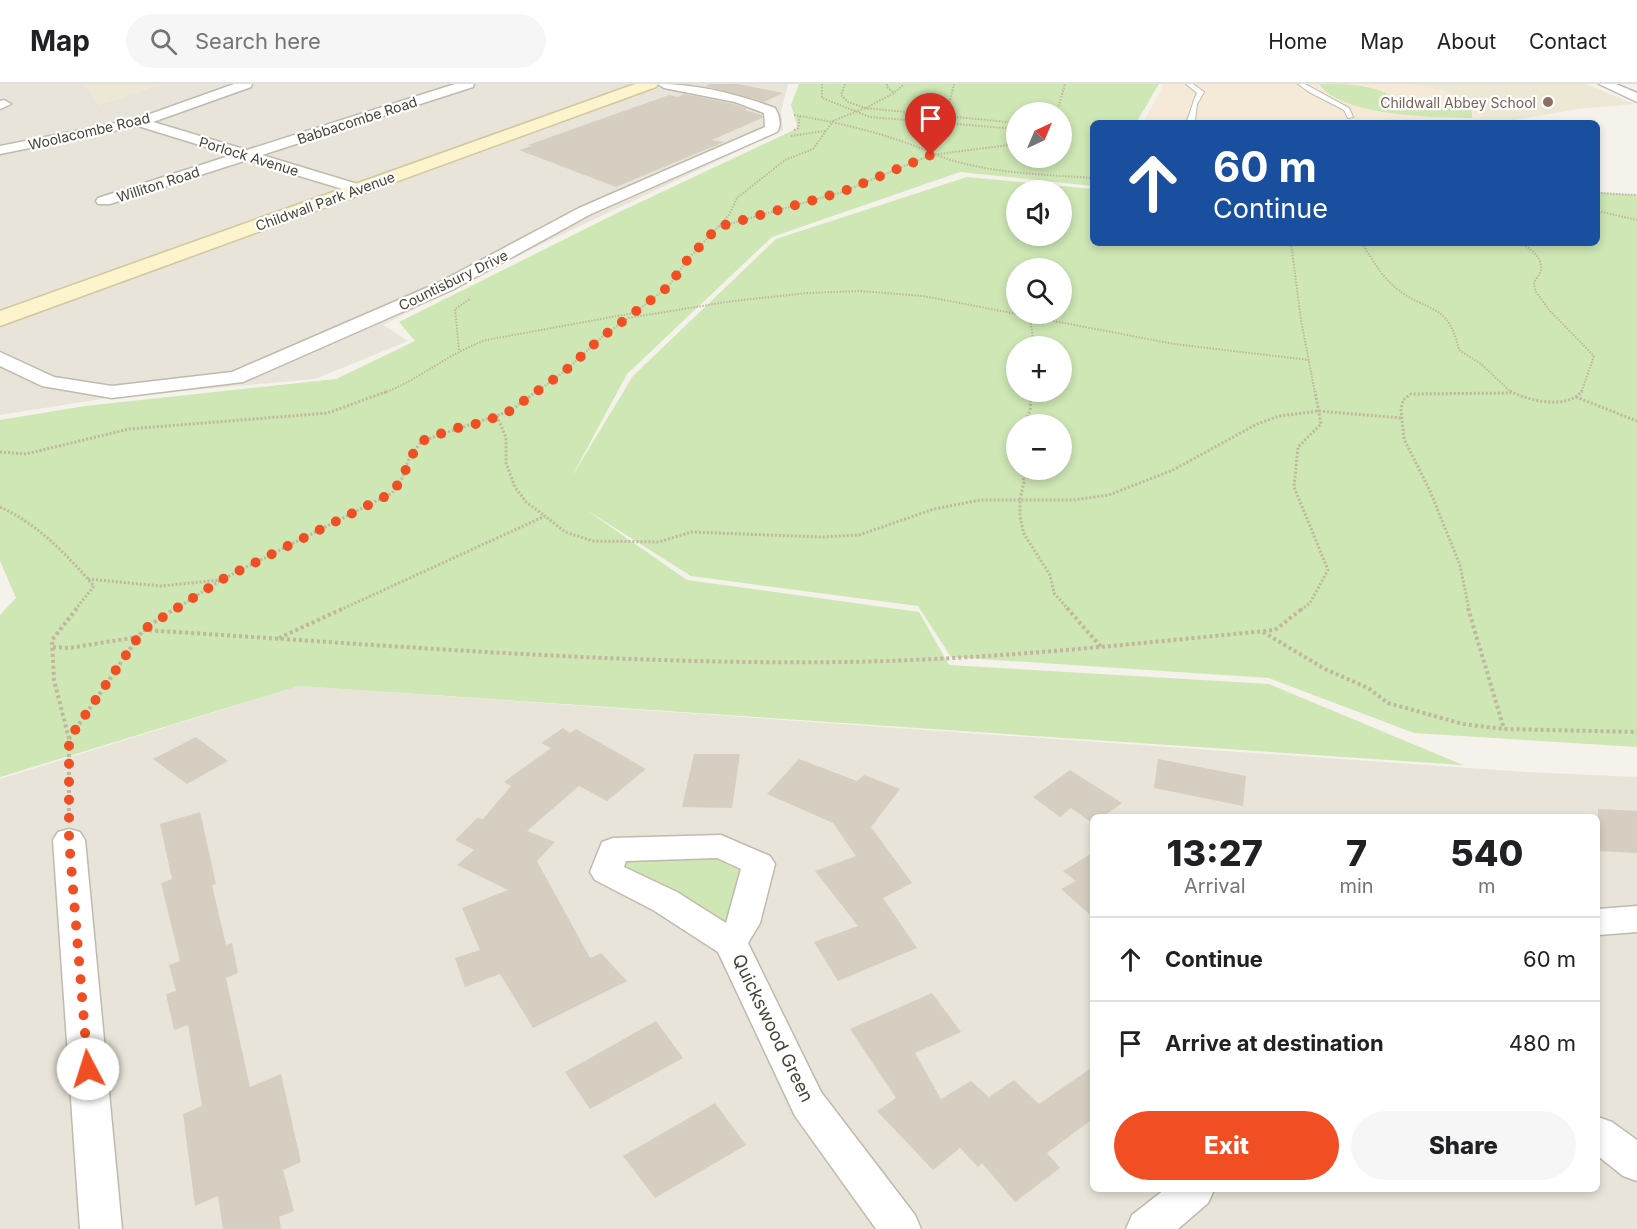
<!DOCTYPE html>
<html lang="en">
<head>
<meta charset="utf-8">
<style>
  :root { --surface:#fff; --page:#f6f6f6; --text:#202124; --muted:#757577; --line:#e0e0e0; --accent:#f14e24 }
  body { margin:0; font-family:Inter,sans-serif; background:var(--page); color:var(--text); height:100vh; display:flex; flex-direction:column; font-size:22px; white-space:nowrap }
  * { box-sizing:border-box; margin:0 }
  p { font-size:20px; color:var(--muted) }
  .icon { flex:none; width:33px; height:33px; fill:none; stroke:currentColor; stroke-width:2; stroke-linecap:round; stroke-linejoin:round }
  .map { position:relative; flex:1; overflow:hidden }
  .drawer { position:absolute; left:1090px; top:730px; width:510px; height:378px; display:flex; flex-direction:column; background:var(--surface); border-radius:9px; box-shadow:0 3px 9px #0003 }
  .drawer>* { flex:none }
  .guide { position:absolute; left:1090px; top:36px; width:510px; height:126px; border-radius:9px; box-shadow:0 3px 9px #0003; background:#1a4fa0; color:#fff; overflow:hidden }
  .needle { width:39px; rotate:44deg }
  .tools { position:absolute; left:1006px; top:18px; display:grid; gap:12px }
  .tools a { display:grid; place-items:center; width:66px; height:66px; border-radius:50%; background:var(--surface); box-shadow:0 3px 9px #0003; font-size:30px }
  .pin { position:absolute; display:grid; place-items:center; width:51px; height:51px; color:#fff; margin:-62px -26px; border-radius:50% 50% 50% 0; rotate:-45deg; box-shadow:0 0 6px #0007 }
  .pin .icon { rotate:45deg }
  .me { position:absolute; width:66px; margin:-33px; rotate:355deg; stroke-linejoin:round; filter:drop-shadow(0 0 4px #0008) }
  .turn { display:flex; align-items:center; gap:21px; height:126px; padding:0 24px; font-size:27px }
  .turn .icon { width:78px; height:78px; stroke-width:2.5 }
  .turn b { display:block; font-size:42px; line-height:51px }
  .eta { display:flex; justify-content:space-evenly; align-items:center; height:102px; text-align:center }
  .eta b { font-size:36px; font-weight:800; line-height:42px }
  .cta { display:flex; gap:12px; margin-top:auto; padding:12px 24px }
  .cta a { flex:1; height:69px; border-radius:36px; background:var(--accent); color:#fff; font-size:24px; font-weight:800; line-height:69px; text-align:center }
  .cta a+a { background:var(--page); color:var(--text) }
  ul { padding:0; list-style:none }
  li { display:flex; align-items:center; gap:18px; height:84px; padding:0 24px; border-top:2px solid var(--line) }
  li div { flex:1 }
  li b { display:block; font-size:22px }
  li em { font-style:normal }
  header { display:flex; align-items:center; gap:36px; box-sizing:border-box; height:84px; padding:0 30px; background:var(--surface); border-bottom:2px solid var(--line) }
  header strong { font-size:28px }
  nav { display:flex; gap:33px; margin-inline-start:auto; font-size:21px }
  .search { width:420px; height:54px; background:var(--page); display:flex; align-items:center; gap:15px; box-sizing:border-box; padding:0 21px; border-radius:33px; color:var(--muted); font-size:22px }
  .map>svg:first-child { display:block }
</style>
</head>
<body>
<header>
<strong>Map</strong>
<div class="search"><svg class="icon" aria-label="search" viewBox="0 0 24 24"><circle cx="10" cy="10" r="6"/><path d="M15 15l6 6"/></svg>Search here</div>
<nav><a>Home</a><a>Map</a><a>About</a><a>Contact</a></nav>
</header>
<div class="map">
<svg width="1637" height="1145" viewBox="0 0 1637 1145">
  <rect width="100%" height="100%" fill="#f4f2ea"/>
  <g fill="#e8e4d9" fill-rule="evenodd">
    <path d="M 0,0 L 84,0 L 99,21 L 161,0 L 788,0 L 781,28 L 783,46 L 544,159 L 383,241 L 408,257 L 315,295 L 114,313 L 0,331 Z"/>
    <path d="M 299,602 L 1526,688 L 1637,693 L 1637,1145 L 0,1145 L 0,695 ZM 1094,734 L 1598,734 L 1598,1106 L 1094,1106 Z"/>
  </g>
  <path fill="#f5ead7" d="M 1164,0 L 1412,0 L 1435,4 L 1464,15 L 1480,26 L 1482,32 L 1478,39 L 1143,39 Z"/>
  <g fill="#ede7d5">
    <path d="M 84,0 L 161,0 L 99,21 Z"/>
    <path d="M 1412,0 L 1587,0 L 1634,20 L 1578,25 L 1498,39 L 1478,39 L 1482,32 L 1480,26 L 1475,21 L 1442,6 Z"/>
  </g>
  <g fill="#cee7b5" fill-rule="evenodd">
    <path d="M 799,0 L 1159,0 L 1136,39 L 1094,39 L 1093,102 L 960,88 L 772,153 L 627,290 L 571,394 L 633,292 L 776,155 L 967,93 L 1093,105 L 1094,159 L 1598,159 L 1598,108 L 1637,111 L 1637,663 L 1414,649 L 1269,594 L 951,573 L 918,522 L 691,492 L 585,425 L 687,496 L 919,528 L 949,581 L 1269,600 L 1463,681 L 299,602 L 0,693 L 0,531 L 16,514 L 0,477 L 0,336 L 85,322 L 336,295 L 415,257 L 399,238 L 613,131 L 798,44 L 791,21 ZM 1062,28 L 1062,74 L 1017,74 L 1017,28 ZM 1062,106 L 1062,152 L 1017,152 L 1017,106 ZM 1062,184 L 1062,230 L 1017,230 L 1017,184 ZM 1062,262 L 1062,308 L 1017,308 L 1017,262 ZM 1062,340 L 1062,386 L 1017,386 L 1017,340 Z"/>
    <path d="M 1319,0 C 1351,0 1382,0 1405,22 L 1460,22 L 1472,27 L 1472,34 C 1435,33 1342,33 1319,0 Z"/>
    <path d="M 721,762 L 759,780 L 731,859 L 606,788 L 613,766 Z"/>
  </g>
  <g fill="#d6cec0">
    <path d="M 710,0 L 738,0 L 783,9 L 764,18 L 705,2 Z"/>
    <path d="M 684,10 L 734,20 L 747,25 L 744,26 L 762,31 L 762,34 L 712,56 L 724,58 L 616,103 L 519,66 L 532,62 L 528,61 L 669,11 L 678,13 Z"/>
    <path d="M 563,644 L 570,649 L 576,645 L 646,685 L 607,717 L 579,702 L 527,747 L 555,758 L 537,777 L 590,874 L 601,869 L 627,897 L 533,944 L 500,890 L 465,903 L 455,874 L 480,866 L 462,824 L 508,806 L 457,781 L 474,766 L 455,756 L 477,734 L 483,735 L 511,702 L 504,698 L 551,664 L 541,659 Z"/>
    <path d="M 196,653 L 228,677 L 187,700 L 153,675 Z"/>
    <path d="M 694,670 L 740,670 L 732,724 L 682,723 Z"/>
    <path d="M 799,675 L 857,697 L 864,691 L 900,705 L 871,743 L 912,799 L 883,814 L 917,864 L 838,897 L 814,858 L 858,842 L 815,787 L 856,772 L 833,739 L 767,710 Z"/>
    <path d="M 1158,675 L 1246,692 L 1243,722 L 1154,704 Z"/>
    <path d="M 1070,686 L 1122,719 L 1101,734 L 1094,734 L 1092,739 L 1071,724 L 1060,733 L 1033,713 Z"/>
    <path d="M 1598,725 L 1637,727 L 1637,769 L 1598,767 Z"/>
    <path d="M 200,728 L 216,800 L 212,801 L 226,861 L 232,859 L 238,889 L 226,894 L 250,1003 L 281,990 L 301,1078 L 283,1086 L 294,1127 L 279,1133 L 281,1145 L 223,1145 L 218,1112 L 195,1122 L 183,1030 L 202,1022 L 188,941 L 174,946 L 166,910 L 176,907 L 169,881 L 180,877 L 161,799 L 172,795 L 160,740 Z"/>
    <path d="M 1094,768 L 1094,834 L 1061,805 L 1076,797 L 1063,787 Z"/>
    <path d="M 932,909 L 961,948 L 915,969 L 941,1015 L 971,997 L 989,1013 L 1014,996 L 1039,1020 L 1094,982 L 1094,1034 L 1047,1069 L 1060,1084 L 1015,1118 L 982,1079 L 978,1083 L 960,1064 L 933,1086 L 877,1027 L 896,1014 L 850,945 Z"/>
    <path d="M 656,937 L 683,974 L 590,1025 L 565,988 Z"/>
    <path d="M 715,1019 L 746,1061 L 655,1114 L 623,1072 Z"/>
  </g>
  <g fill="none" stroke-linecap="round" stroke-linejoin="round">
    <g stroke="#c0baad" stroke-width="2">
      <g id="lane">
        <path d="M 1186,0 L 1193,0 L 1204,8 L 1197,20 L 1195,36 L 1192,39 L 1185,39 C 1190,34 1192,18 1197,9 Z"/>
        <path d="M 1298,0 L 1305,0 L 1349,24 L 1353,33 L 1348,34 L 1344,26 L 1309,8 Z"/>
      </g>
    </g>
    <g stroke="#c0baad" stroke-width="3">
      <g id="street">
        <path d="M 234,0 L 252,0 L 251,3 L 153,38 L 247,66 L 455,0 L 474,0 L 473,3 L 262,71 L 364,102 L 367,105 L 359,110 L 247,76 L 110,120 L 98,120 L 96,117 L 98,114 L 232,71 L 138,42 L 0,70 L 0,62 L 136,35 Z"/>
        <path d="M 658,0 C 698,0 737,10 775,24 C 779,31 782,41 777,48 L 591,130 L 452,206 L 243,298 L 112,314 L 42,302 L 0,282 L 0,268 L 54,293 L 112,302 L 232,288 L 440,198 L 579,124 L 765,43 L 764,29 L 735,18 L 664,4 Z"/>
        <path d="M 1599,0 L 1616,0 L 1637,9 L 1637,18 Z"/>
        <path d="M 4,16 L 11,20 L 0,25 L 0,17 Z"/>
        <path d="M 69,745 L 80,748 L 85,756 L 122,1145 L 80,1145 L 53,756 L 58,748 Z"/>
        <path d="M 721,751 L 770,772 L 775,780 L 760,839 L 748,859 L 821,1008 L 915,1131 L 921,1145 L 876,1145 L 795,1032 L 718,868 L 653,826 L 595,796 L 590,788 L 602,758 L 613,754 ZM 717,774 L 741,785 L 726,839 L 677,808 L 624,783 L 626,777 Z"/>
        <path d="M 1637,822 L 1637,848 L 1598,851 L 1598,825 Z"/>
        <path d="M 1598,1033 L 1612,1038 L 1637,1056 L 1637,1097 L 1623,1092 L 1598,1072 Z"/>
        <path d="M 1164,1106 L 1214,1106 L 1208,1119 L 1178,1145 L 1126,1145 L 1132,1131 Z"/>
      </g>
    </g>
    <g stroke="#d2c79c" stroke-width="3">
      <path id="secondary" d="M 635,0 L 658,0 L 656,3 L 0,242 L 0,227 Z"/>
    </g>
    <g stroke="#c1b79f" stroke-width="2" stroke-dasharray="1.5 1.5" stroke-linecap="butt">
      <path d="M 822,0 L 822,14 L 870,33 L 1017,45"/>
      <path d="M 845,0 L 841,11 L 848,18 L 865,24 L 1017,39"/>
      <path d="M 887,0 L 887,3 L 894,9"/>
      <path d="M 866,24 L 894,9 L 904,0"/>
      <path d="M 1057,28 L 1065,0"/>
      <path d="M 794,31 C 830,37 866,45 901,57 C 922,64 940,74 962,79 C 1005,90 1050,91 1094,94"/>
      <path d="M 933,32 L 950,17 L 954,0"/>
      <path d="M 794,46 L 798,44 L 800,32"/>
      <path d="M 791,52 L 825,47"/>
      <path d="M 1598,109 L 1637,111"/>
      <path d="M 1598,127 L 1637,136"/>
      <path d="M 719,143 L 842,108 L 931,71 L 1017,60"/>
      <path d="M 1291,159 L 1301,236 L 1315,309"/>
      <path d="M 1362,159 C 1372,175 1381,192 1396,204 C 1428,230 1448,217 1459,266 L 1481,280 L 1512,309"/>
      <path d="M 1520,159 C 1530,164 1543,173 1541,187 C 1540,191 1535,195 1534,200 L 1536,208 L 1550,227 L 1594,272 L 1581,309"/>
      <path d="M 1030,233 L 1034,262"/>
      <path d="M 459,266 L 455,225 L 470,215"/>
      <path d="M 384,309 C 420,295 449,269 486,256 L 634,229 L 668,203 L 688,175 L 729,131 L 737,114 L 785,76 L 813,65 L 833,37"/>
      <path d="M 535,309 L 565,287 L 602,253 L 628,234 L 733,217 L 808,209 L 860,207 L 923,212 L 1174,260 L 1309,276"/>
    </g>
    <g stroke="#c1b79f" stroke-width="3" stroke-dasharray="2 2" stroke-linecap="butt">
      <path d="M 1510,307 C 1528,317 1568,326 1582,307"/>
      <path d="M 1576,313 L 1637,337"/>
      <path d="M 497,332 L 506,354 L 506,379 L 515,403 L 526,418 L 545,432"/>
      <path d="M 1023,340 L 1030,327 L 1032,308"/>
      <path d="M 1017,351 L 1017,359"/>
      <path d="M 0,368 L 26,370 L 129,345 L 328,329 L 388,307"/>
      <path d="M 1022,386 L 1024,398 L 1020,415 L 1020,433 L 1024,450 L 1050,491 L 1054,509 L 1069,526"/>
      <path d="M 0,423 C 38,440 67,471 94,502 L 75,526"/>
      <path d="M 88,495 L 161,502 L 220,496"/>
      <path d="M 174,526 L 221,496 L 392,409 L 403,393 L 409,374 L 422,357 L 510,327 L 537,307"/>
      <path d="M 340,526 L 545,432 L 565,448 L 593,457 L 659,458 L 691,448 L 821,453 L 859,451 L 934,425 L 980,416 L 1073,416 L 1109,411 L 1173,386 L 1257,340 L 1279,332 L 1318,327 L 1402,334"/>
      <path d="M 1301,526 L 1310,519 L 1328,486 L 1294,403 L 1298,363 L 1321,340 L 1315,307"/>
      <path d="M 1469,526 L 1460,481 L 1430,407 L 1404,355 L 1401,325 L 1403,316 L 1411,310 L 1511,309"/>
    </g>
    <g stroke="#c1b79f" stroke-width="4" stroke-dasharray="3 3" stroke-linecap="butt">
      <path d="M 1067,524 L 1101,563"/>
      <path d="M 1468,524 L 1504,645"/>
      <path d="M 144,545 L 176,524"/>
      <path d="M 1263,548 L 1325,585 L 1368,604 L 1388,619 L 1463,640 L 1504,645 L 1637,648"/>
      <path d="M 279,554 L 344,524"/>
      <path d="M 53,563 L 69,564 L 138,553"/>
      <path d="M 69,655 L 54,596 L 52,556 L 77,524"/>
      <path d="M 69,733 L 69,655 L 143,546 C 376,560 610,581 843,578 C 987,576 1132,560 1275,546 L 1303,524"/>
    </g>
    <use href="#lane" fill="#fff" fill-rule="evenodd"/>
    <use href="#street" fill="#fff" fill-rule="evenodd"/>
    <use href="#secondary" fill="#fdf3cc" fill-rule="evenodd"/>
    <path stroke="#c1b79f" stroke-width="2" stroke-dasharray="1.5 1.5" stroke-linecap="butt" d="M 833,37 L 865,24"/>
  </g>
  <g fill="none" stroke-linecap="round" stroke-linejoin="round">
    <path stroke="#f14e24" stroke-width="10" stroke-dasharray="0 18" d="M 88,985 L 69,756 L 69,655 L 143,546 L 221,496 L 392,409 L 403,393 L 410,374 L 422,357 L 453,345 L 484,338 L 510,327 L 565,287 L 602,253 L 668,203 L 688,175 L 718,143 L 842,108 L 931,71"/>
  </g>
  <circle fill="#8d6e63" stroke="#fff" stroke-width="2" cx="1548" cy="18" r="6"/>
  <g text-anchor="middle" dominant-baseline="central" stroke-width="4.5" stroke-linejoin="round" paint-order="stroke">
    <g font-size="14" fill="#785e54" stroke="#fff" text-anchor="end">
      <text x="1536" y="18">Childwall Abbey School</text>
    </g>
    <g font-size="14" fill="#484338" stroke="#fff">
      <text transform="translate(357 36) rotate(-18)">Babbacombe Road</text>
      <text transform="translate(89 47) rotate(-13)">Woolacombe Road</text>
      <text transform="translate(249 72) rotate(17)">Porlock Avenue</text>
      <text transform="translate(158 100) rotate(-18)">Williton Road</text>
      <text transform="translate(325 117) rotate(-20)">Childwall Park Avenue</text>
      <text transform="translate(453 196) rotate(-26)">Countisbury Drive</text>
    </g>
    <g font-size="18" fill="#484338" stroke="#fff">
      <text transform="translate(773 944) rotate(64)">Quickswood Green</text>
    </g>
  </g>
</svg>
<div class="tools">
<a><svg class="needle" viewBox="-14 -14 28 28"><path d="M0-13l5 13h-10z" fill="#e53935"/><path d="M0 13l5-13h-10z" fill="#757577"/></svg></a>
<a><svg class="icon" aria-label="sound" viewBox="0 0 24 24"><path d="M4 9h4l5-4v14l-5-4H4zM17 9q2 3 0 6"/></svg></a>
<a><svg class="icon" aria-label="search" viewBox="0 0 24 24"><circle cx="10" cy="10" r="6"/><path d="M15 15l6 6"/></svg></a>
<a>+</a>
<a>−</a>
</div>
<div class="pin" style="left:931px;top:71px;background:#d93025"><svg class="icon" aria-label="arrive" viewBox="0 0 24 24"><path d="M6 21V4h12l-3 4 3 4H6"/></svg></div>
<svg class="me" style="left:88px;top:985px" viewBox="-20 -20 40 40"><circle r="19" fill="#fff"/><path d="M0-13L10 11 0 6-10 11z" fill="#f14e24"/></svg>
<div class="guide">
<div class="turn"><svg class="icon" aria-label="ahead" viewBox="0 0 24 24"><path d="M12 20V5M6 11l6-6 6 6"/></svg><div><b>60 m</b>Continue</div></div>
</div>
<section class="drawer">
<div class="eta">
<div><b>13:27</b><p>Arrival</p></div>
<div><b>7</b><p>min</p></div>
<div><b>540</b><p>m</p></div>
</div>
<ul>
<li><svg class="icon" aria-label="ahead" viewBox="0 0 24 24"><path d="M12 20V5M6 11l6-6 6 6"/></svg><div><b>Continue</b></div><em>60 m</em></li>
<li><svg class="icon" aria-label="arrive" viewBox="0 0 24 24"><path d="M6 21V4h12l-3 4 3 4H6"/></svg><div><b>Arrive at destination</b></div><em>480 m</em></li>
</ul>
<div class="cta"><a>Exit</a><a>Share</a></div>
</section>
</div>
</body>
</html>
